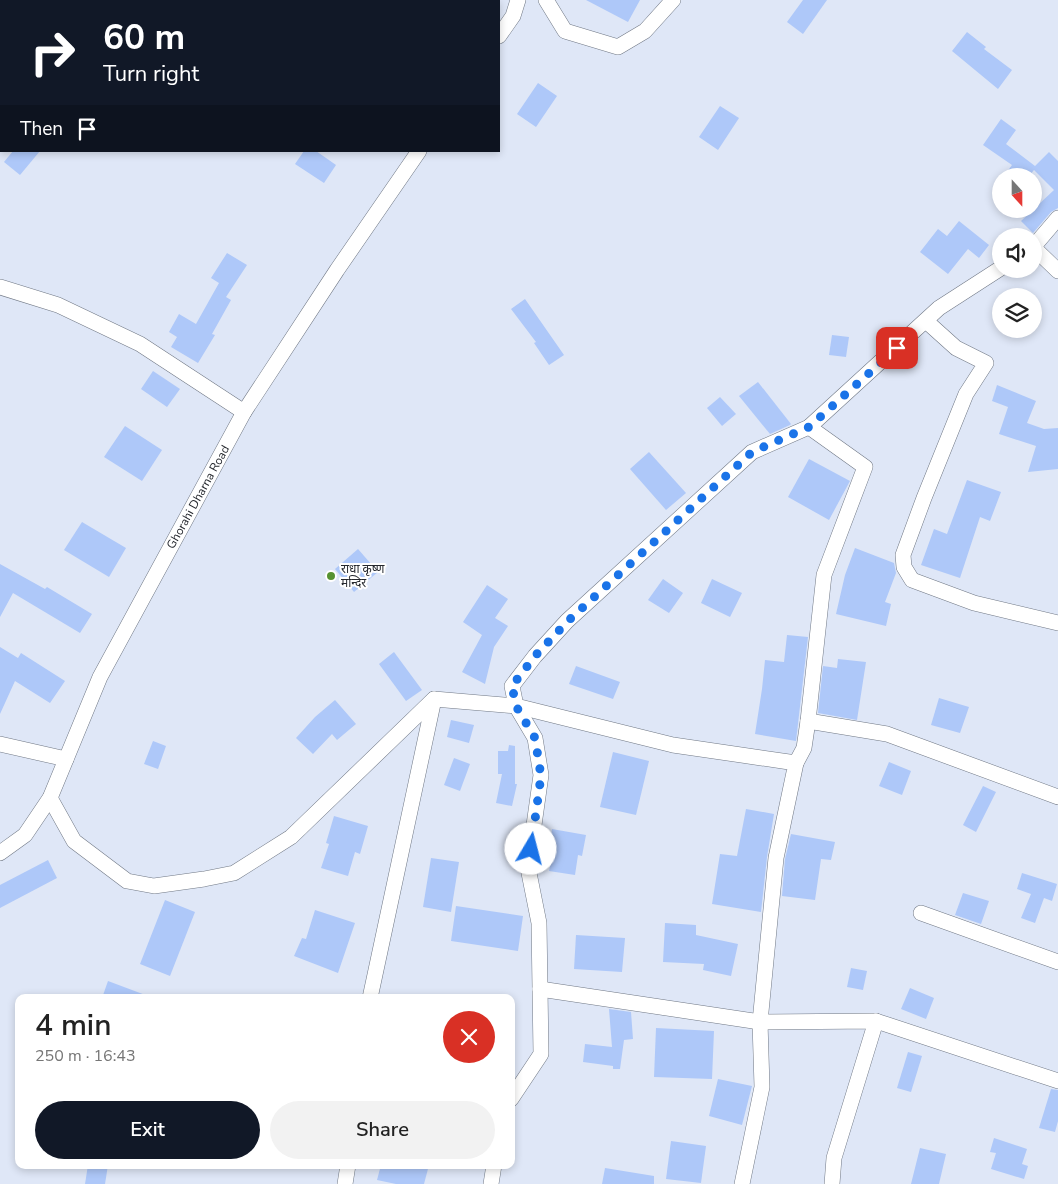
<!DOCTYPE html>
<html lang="en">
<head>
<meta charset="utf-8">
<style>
  :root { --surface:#fff; --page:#f2f2f2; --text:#222; --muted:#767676; --accent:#111827 }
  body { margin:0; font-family:"Nunito Sans","Noto Sans Devanagari",sans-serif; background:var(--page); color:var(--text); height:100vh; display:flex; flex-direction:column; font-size:19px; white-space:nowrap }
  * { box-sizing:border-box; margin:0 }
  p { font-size:16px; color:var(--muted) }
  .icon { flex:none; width:28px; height:28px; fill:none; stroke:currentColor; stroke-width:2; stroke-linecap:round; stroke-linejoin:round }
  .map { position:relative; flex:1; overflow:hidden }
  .sheet { position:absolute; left:15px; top:994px; width:500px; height:175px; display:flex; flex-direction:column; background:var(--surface); border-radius:10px; box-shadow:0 2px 8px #0003 }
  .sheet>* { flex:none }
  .top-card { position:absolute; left:0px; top:0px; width:500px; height:152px; box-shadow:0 2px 8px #0003; background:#111827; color:#fff; overflow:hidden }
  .needle { width:32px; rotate:159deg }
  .buttons { position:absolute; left:992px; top:168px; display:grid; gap:10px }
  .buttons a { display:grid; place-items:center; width:50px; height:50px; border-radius:50%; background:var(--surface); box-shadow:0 2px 8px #0003; font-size:25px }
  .pin { position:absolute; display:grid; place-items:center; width:42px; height:42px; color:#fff; margin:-21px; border-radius:10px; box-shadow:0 2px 8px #0006 }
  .me { position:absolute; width:55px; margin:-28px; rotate:8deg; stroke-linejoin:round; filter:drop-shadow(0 0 4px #0008) }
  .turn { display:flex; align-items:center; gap:18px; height:105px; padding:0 20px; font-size:22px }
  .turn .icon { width:65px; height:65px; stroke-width:2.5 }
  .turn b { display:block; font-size:35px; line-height:42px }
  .then { display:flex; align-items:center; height:48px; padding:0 20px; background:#0003; gap:10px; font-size:19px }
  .round { display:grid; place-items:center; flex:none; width:52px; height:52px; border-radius:26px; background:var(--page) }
  .headline { display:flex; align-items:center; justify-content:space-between; height:85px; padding:0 20px }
  h1 { font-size:30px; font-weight:600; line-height:38px }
  .cta { display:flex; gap:10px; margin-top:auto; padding:10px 20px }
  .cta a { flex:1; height:58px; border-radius:30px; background:var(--accent); color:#fff; font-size:20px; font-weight:600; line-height:58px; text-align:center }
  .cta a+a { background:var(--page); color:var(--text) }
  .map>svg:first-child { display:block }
</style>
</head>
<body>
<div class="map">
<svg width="1058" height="1184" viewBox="0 0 1058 1184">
  <rect width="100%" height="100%" fill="#dfe7f7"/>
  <g fill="#aec8f9">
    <path d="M 586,0 L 640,0 L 628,22 Z"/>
    <path d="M 803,0 L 827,0 L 803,34 L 787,22 Z"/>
    <path d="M 967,32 L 986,47 L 984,49 L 1012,70 L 998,89 L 952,51 Z"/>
    <path d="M 538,83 L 557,96 L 536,127 L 517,114 Z"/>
    <path d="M 720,106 L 739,118 L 718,150 L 699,137 Z"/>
    <path d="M 1001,119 L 1016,130 L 1006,144 L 1035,166 L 1049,152 L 1058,161 L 1058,208 L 1051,212 L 1033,233 L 1021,221 L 1054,190 L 1034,170 L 1029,176 L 1026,175 L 1024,176 L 1004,176 L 1012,165 L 983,145 Z"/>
    <path d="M 13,151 L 40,151 L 20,175 L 4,162 Z"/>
    <path d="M 304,151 L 316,151 L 336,165 L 324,183 L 295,164 Z"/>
    <path d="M 959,221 L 989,245 L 979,258 L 968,249 L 948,274 L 920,252 L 938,229 L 947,236 Z"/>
    <path d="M 227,253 L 247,265 L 226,297 L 231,300 L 212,334 L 215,335 L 198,363 L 171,347 L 177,337 L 169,332 L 179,314 L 196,324 L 219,283 L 211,278 Z"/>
    <path d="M 525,299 L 564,355 L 549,365 L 534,343 L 536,342 L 511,309 Z"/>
    <path d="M 832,335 L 849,337 L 846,357 L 829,355 Z"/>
    <path d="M 153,371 L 180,389 L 167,407 L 141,389 Z"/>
    <path d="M 758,382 L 791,424 L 790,425 L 770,434 L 739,396 Z"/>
    <path d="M 997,385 L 1036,401 L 1027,423 L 1044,429 L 1058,428 L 1058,469 L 1028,472 L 1036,446 L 999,434 L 1008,407 L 992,401 Z"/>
    <path d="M 720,397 L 736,414 L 722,426 L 707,408 Z"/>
    <path d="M 125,426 L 162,450 L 142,481 L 104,457 Z"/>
    <path d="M 649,452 L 686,493 L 666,510 L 630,469 Z"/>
    <path d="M 809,459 L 850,481 L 829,520 L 788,497 Z"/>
    <path d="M 967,480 L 1001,492 L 990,521 L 980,517 L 960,578 L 921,565 L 934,529 L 947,534 Z"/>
    <path d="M 82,522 L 126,548 L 109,577 L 64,550 Z"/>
    <path d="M 855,548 L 894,563 L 896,573 L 885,602 L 891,604 L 886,626 L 836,614 L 845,575 Z"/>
    <path d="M 358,549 L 378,572 L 354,592 L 335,569 Z"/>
    <path d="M 0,564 L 45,589 L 47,587 L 92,614 L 80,633 L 13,593 L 0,617 Z"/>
    <path d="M 663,579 L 683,593 L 669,613 L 648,600 Z"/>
    <path d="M 712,579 L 742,593 L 730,617 L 701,603 Z"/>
    <path d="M 487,585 L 508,599 L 495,618 L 508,626 L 494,647 L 485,684 L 462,672 L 482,635 L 463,622 Z"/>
    <path d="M 787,635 L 808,637 L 796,741 L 755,734 L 762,689 L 765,660 L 784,662 Z"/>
    <path d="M 0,647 L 18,658 L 21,653 L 65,681 L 50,703 L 15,681 L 0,714 Z"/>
    <path d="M 394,652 L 422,690 L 406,701 L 379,664 Z"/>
    <path d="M 838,659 L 866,662 L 857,720 L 818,713 L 823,666 L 837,668 Z"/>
    <path d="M 576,666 L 620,682 L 613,699 L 569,684 Z"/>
    <path d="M 939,698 L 969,707 L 960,733 L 931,725 Z"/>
    <path d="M 335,700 L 356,724 L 337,740 L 332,734 L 313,754 L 296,738 L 315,717 Z"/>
    <path d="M 451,720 L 474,725 L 469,743 L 447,737 Z"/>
    <path d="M 153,741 L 166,746 L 158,769 L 144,764 Z"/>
    <path d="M 509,745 L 515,746 L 515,784 L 517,784 L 512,806 L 496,803 L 502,774 L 498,774 L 498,751 L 508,751 Z"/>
    <path d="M 613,752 L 649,761 L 636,815 L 600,807 Z"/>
    <path d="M 454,758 L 470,764 L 460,791 L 444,785 Z"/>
    <path d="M 889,762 L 911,771 L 902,795 L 879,786 Z"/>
    <path d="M 983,786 L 996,792 L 976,832 L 963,825 Z"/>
    <path d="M 746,809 L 774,814 L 767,857 L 761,912 L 712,904 L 720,854 L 737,856 Z"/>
    <path d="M 334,816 L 368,826 L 360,854 L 355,852 L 348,876 L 321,868 L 329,844 L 326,843 Z"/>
    <path d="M 552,829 L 586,835 L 582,856 L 578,855 L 575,875 L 549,871 L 553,851 L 549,850 Z"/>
    <path d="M 791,834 L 835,842 L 831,860 L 821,859 L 815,900 L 782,896 L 785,859 Z"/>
    <path d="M 431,858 L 459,862 L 451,912 L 423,907 Z"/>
    <path d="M 48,860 L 57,878 L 0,908 L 0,885 Z"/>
    <path d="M 1022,873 L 1057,884 L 1052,901 L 1044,898 L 1035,923 L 1021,918 L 1031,894 L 1017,889 Z"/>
    <path d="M 963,893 L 989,901 L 981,924 L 955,915 Z"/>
    <path d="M 165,900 L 195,912 L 170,976 L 140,964 Z"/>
    <path d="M 456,906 L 523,916 L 518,951 L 451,941 Z"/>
    <path d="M 315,910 L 355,923 L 338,973 L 294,956 L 302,938 L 306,939 Z"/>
    <path d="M 665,923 L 696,925 L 696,935 L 738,944 L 731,976 L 703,970 L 704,964 L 663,962 Z"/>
    <path d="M 576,935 L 625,938 L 622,972 L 574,969 Z"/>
    <path d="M 851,968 L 867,971 L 863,990 L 847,987 Z"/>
    <path d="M 108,981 L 148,996 L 148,998 L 102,998 Z"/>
    <path d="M 910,988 L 934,998 L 926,1019 L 901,1009 Z"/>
    <path d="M 609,1009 L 631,1012 L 633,1039 L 624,1040 L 620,1069 L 613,1069 L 613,1066 L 583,1062 L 585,1044 L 612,1047 Z"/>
    <path d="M 656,1028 L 714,1031 L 712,1079 L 654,1077 Z"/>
    <path d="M 908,1052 L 922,1056 L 911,1092 L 897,1088 Z"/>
    <path d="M 718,1079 L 752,1086 L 742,1125 L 709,1116 Z"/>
    <path d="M 1051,1089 L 1058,1090 L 1058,1121 L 1055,1132 L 1039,1128 Z"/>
    <path d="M 994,1138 L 1027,1149 L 1022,1164 L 1028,1166 L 1024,1179 L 991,1169 L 996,1153 L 990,1152 Z"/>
    <path d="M 671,1141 L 706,1146 L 701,1183 L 666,1179 Z"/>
    <path d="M 920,1148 L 946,1154 L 939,1184 L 911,1184 Z"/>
    <path d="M 88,1165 L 108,1165 L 105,1184 L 85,1184 Z"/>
    <path d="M 381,1165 L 429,1165 L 424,1184 L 396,1184 L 377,1180 Z"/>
    <path d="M 605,1168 L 654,1176 L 654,1184 L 602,1184 Z"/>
  </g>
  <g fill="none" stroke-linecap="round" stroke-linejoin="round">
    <g stroke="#707885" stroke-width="16">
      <g id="minor">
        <path d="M 546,0 L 565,31 L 618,47 L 645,31 L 673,0"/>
        <path d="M 69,1 L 69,0"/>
        <path d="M 499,36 L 513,16 L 518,0"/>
        <path d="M 0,111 L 1,109"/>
        <path d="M 1034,246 L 1058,218"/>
        <path d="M 1034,248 L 1058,271"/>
        <path d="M 0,287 L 58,305 L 140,344 L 244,412"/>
        <path d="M 926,321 L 956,348 L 986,363 L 966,394 L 924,498 L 903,555 L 904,567 L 912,580 L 974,603 L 1058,623"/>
        <path d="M 516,706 L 673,745 L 796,763 L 776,858 L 760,1022 L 762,1087 L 742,1184"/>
        <path d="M 808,721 L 887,734 L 1058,797"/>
        <path d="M 0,744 L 66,759"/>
        <path d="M 796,763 L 804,748 L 808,721 L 824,575 L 865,467 L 809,427"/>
        <path d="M 50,798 L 74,841 L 127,881 L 154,886 L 204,879 L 234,873 L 291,837 L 434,699 L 516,706 L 512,686 L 535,656 L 567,621 L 752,452 L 809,427 L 939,308 L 1001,268"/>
        <path d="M 0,853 L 25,835 L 50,798 L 100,677 L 244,412 L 337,270 L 419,151"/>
        <path d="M 921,913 L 1058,962"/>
        <path d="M 540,989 L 760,1022 L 876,1021 L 1058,1081"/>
        <path d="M 370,998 L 434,699"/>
        <path d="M 511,1099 L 541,1054 L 539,923 L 528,868 L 541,775 L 535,738 L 516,706"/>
        <path d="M 345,1184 L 348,1165"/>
        <path d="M 491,1184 L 494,1165"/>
        <path d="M 832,1184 L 834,1158 L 876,1021"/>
      </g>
    </g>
    <use href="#minor" stroke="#fff" stroke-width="15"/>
  </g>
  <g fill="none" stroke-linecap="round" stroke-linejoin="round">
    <path stroke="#1a73e8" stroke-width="9" stroke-dasharray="0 16.2" d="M 531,849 L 541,776 L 535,738 L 516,706 L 512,686 L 535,656 L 568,621 L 752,452 L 809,427 L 897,348"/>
  </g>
  <circle fill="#569231" stroke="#fff" stroke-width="2" cx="331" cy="576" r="5"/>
  <g text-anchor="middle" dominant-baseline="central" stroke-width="4" stroke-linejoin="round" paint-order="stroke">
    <g font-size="12" fill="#25282e" stroke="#fff">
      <text transform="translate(198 497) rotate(-61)">Ghorahi Dharna Road</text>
    </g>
    <g font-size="12" fill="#25282e" stroke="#fff" text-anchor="start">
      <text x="341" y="569">राधा कृष्ण<tspan x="341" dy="14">मन्दिर</tspan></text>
    </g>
  </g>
</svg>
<div class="buttons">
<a><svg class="needle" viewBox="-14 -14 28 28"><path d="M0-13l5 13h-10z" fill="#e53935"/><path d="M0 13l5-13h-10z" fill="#767676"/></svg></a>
<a><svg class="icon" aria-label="sound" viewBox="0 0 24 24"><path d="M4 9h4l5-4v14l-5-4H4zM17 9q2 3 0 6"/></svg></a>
<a><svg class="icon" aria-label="layers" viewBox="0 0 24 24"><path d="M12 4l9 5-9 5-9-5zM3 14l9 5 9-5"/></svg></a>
</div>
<div class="pin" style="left:897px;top:348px;background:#d93025"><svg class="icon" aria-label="arrive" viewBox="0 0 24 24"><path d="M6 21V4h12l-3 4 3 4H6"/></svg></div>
<svg class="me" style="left:531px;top:849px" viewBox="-20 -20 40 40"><circle r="19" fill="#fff"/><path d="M0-13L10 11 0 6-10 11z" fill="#1a73e8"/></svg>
<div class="top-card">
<div class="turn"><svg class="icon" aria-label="right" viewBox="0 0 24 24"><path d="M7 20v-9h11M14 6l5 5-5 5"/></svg><div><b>60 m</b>Turn right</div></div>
<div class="then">Then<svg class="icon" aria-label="arrive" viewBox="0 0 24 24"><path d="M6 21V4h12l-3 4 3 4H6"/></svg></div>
</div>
<section class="sheet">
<div class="headline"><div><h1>4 min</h1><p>250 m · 16:43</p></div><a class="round" style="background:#d93025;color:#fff"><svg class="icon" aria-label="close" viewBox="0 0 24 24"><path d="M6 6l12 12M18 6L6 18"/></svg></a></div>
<div class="cta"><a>Exit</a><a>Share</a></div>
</section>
</div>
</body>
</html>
